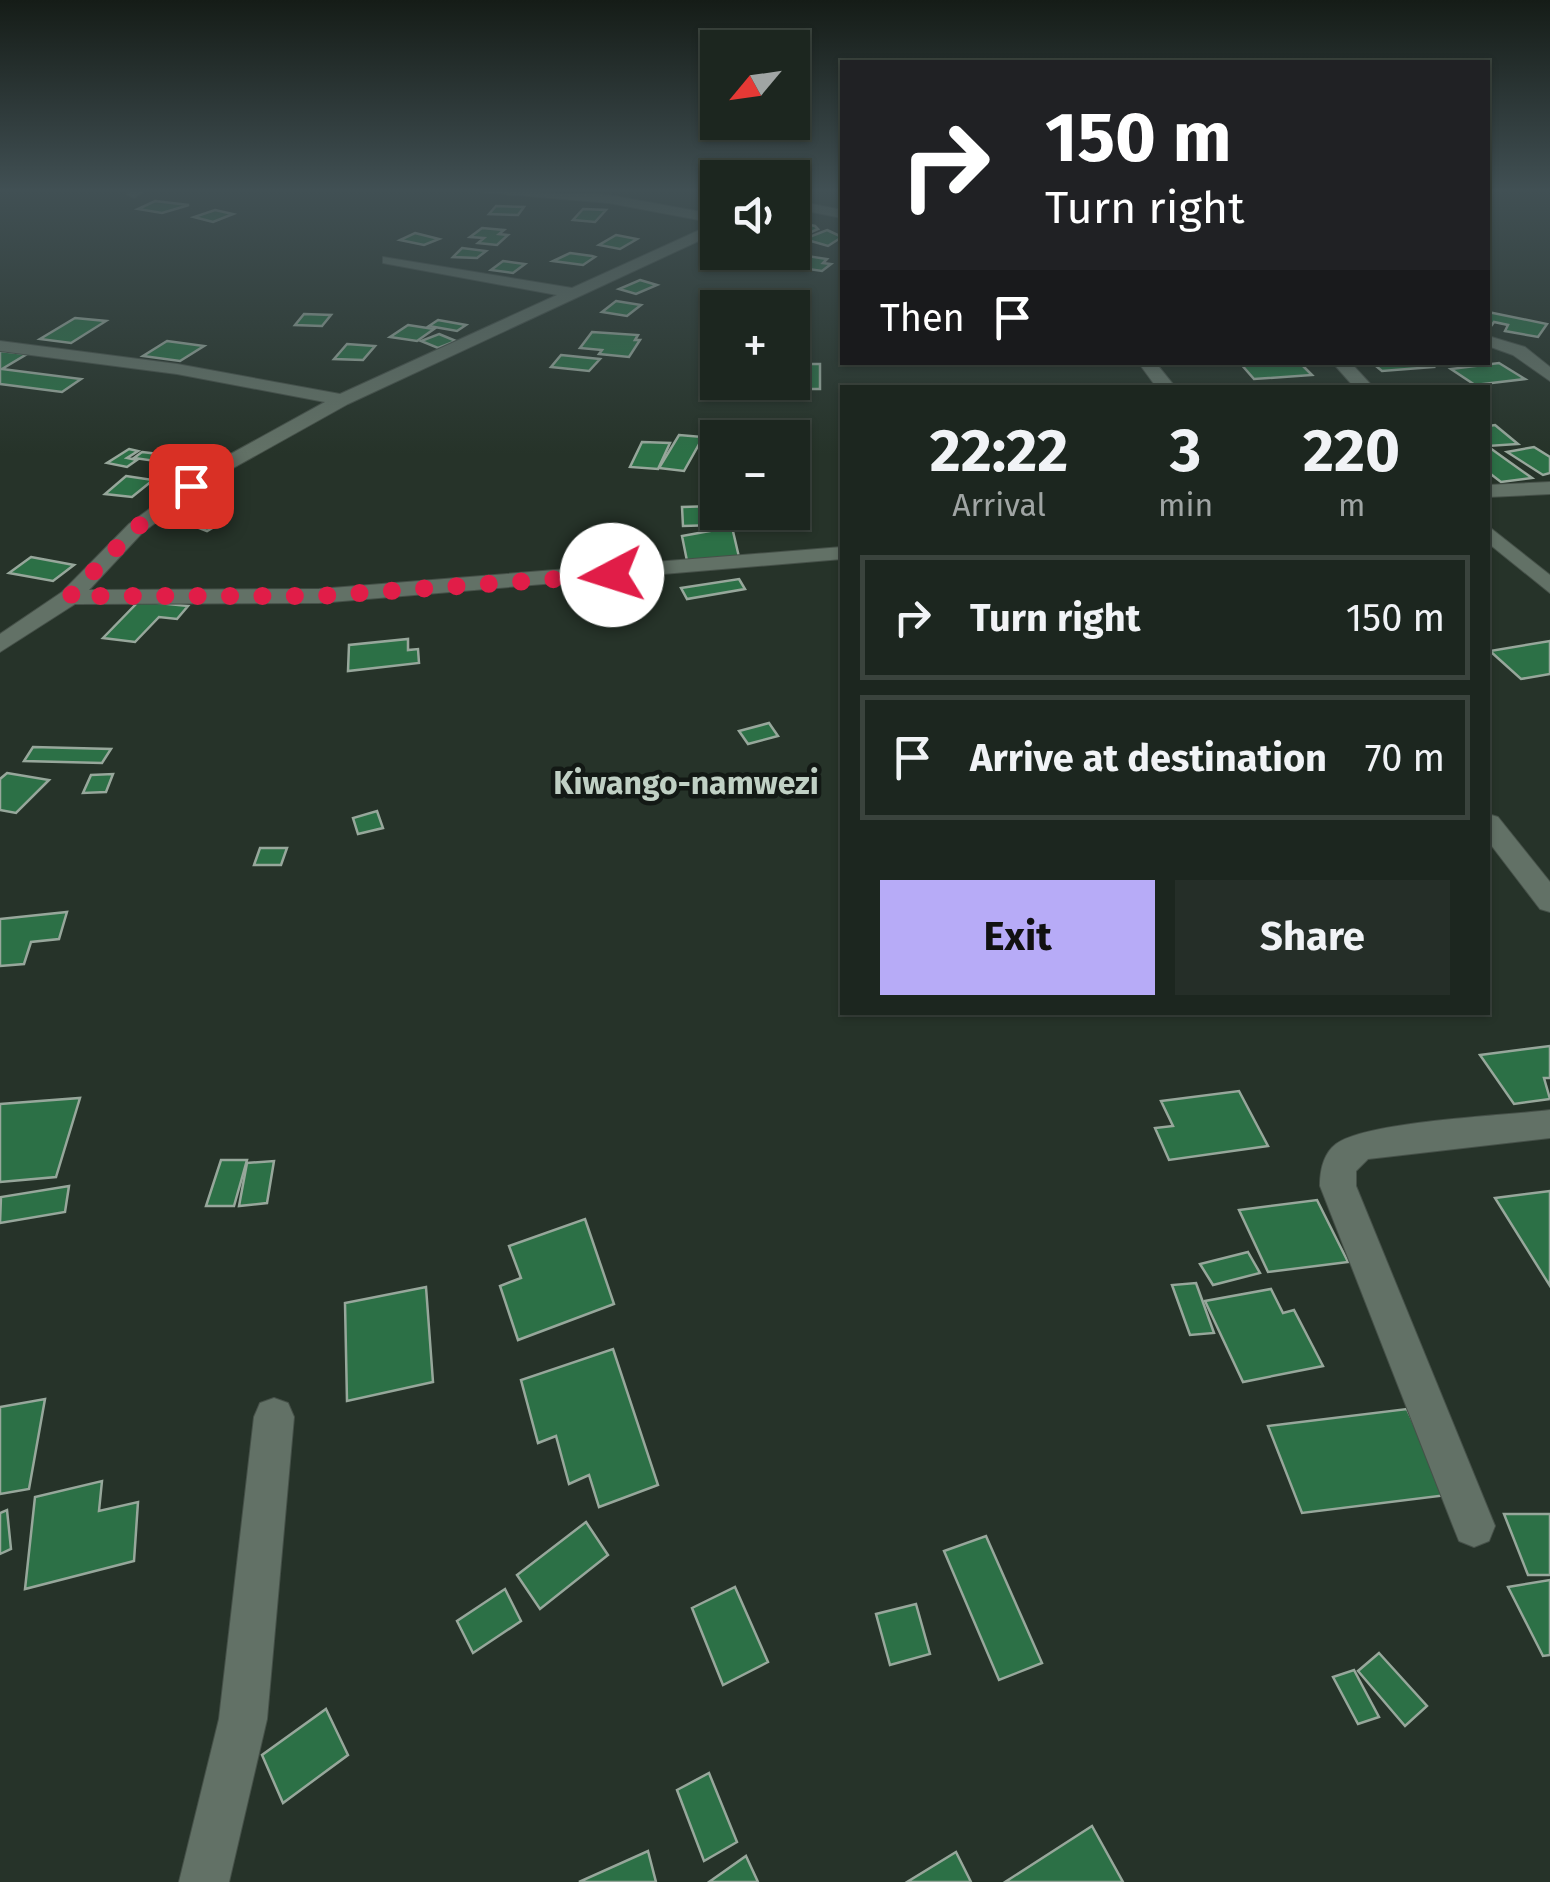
<!DOCTYPE html>
<html lang="en">
<head>
<meta charset="utf-8">
<style>
  :root { --surface:#1c261f; --page:#252e28; --text:#f1f3f6; --muted:#a0a5a4; --line:#3a433d; --accent:#b7abf7 }
  body { margin:0; font-family:"Fira Sans",sans-serif; background:var(--page); color:var(--text); height:100vh; display:flex; flex-direction:column; font-size:38px; white-space:nowrap }
  * { box-sizing:border-box; margin:0 }
  p { font-size:32px; color:var(--muted) }
  .icon { flex:none; width:55px; height:55px; fill:none; stroke:currentColor; stroke-width:2; stroke-linecap:round; stroke-linejoin:round }
  .map { position:relative; flex:1; overflow:hidden }
  .details { position:absolute; left:840px; top:385px; width:650px; height:630px; display:flex; flex-direction:column; background:var(--surface); border-radius:0px; box-shadow:0 2px 8px #0004,0 0 0 2px var(--line) }
  .details>* { flex:none }
  .banner { position:absolute; left:840px; top:60px; width:650px; height:305px; border-radius:0px; box-shadow:0 2px 8px #0004,0 0 0 2px var(--line); background:#202124; color:#fff; overflow:hidden }
  .needle { width:65px; rotate:241deg }
  .fabs { position:absolute; left:700px; top:30px; display:grid; gap:20px }
  .fabs a { display:grid; place-items:center; width:110px; height:110px; border-radius:0px; background:var(--surface); box-shadow:0 2px 8px #0004,0 0 0 2px var(--line); font-size:50px }
  .pin { position:absolute; display:grid; place-items:center; width:85px; height:85px; color:#fff; margin:-42px; border-radius:20px; box-shadow:0 5px 15px #0006 }
  .me { position:absolute; width:110px; margin:-55px; rotate:265deg; stroke-linejoin:round; filter:drop-shadow(0 0 8px #0008) }
  .turn { display:flex; align-items:center; gap:35px; height:210px; padding:0 40px; font-size:45px }
  .turn .icon { width:130px; height:130px; stroke-width:2.5 }
  .turn b { display:block; font-size:70px; line-height:85px }
  .then { display:flex; align-items:center; height:95px; padding:0 40px; background:#0003; gap:20px; font-size:38px }
  .eta { display:flex; justify-content:space-evenly; align-items:center; height:170px; text-align:center }
  .eta b { font-size:60px; font-weight:700; line-height:70px }
  .cta { display:flex; gap:20px; margin-top:auto; padding:20px 40px }
  .cta a { flex:1; height:115px; border-radius:0px; background:var(--accent); color:#111; font-size:40px; font-weight:700; line-height:115px; text-align:center }
  .cta a+a { background:var(--page); color:var(--text) }
  ul { padding:0; list-style:none }
  li { display:flex; align-items:center; gap:30px; height:125px; margin:0 20px 15px; padding:0 20px; border:5px solid var(--line); border-radius:0px }
  li div { flex:1 }
  li b { display:block; font-size:38px }
  li em { font-style:normal }
  .map>svg:first-child { display:block }
</style>
</head>
<body>
<div class="map">
<svg width="1550" height="1882" viewBox="0 0 1550 1882">
  <rect width="100%" height="100%" fill="#263329"/>
  <g fill="#2c7046" stroke="#97a79b" stroke-width="2.5">
    <path d="M 155,201 L 189,205 L 162,213 L 138,209 Z"/>
    <path d="M 496,206 L 524,207 L 518,215 L 489,214 Z"/>
    <path d="M 583,209 L 606,210 L 595,222 L 573,220 Z"/>
    <path d="M 215,210 L 233,214 L 213,222 L 194,217 Z"/>
    <path d="M 800,223 L 815,226 L 818,229 L 800,237 L 792,235 L 792,226 Z"/>
    <path d="M 482,228 L 504,230 L 499,234 L 508,235 L 497,245 L 478,243 L 484,238 L 470,237 Z"/>
    <path d="M 827,230 L 842,237 L 828,246 L 804,239 Z"/>
    <path d="M 415,233 L 439,239 L 424,245 L 400,240 Z"/>
    <path d="M 616,235 L 637,239 L 620,249 L 599,245 Z"/>
    <path d="M 462,248 L 486,251 L 477,258 L 453,257 Z"/>
    <path d="M 746,252 L 784,252 L 789,256 L 766,264 L 740,255 Z"/>
    <path d="M 570,253 L 592,256 L 595,257 L 583,265 L 553,261 Z"/>
    <path d="M 794,254 L 827,259 L 823,263 L 831,264 L 822,271 L 781,265 Z"/>
    <path d="M 503,261 L 525,264 L 513,273 L 491,270 Z"/>
    <path d="M 640,280 L 657,285 L 636,294 L 619,289 Z"/>
    <path d="M 616,301 L 641,305 L 627,316 L 602,312 Z"/>
    <path d="M 1488,312 L 1547,324 L 1538,337 L 1505,331 L 1508,325 L 1494,322 L 1489,329 Z"/>
    <path d="M 304,314 L 331,315 L 322,326 L 295,325 Z"/>
    <path d="M 75,318 L 106,321 L 71,343 L 40,339 Z"/>
    <path d="M 438,320 L 466,325 L 457,331 L 429,326 Z"/>
    <path d="M 408,325 L 434,329 L 417,341 L 390,337 Z"/>
    <path d="M 592,332 L 638,335 L 635,340 L 640,340 L 629,357 L 599,354 L 602,350 L 580,348 Z"/>
    <path d="M 439,334 L 456,341 L 438,348 L 421,341 Z"/>
    <path d="M 167,341 L 204,346 L 180,361 L 143,356 Z"/>
    <path d="M 347,344 L 375,346 L 363,360 L 334,359 Z"/>
    <path d="M 0,351 L 27,354 L 2,369 L 81,379 L 62,392 L 0,384 Z"/>
    <path d="M 561,355 L 600,359 L 589,371 L 551,367 Z"/>
    <path d="M 1299,362 L 1312,375 L 1254,379 L 1240,363 Z"/>
    <path d="M 1371,362 L 1427,362 L 1433,367 L 1382,371 Z"/>
    <path d="M 1499,363 L 1525,379 L 1475,385 L 1451,369 Z"/>
    <path d="M 792,364 L 820,364 L 820,389 L 783,389 L 783,382 L 792,382 Z"/>
    <path d="M 1495,425 L 1518,444 L 1488,446 L 1488,426 Z"/>
    <path d="M 679,435 L 703,437 L 684,471 L 659,468 Z"/>
    <path d="M 642,442 L 670,443 L 658,469 L 630,467 Z"/>
    <path d="M 1534,447 L 1550,457 L 1550,473 L 1543,475 L 1507,452 Z"/>
    <path d="M 1490,448 L 1532,478 L 1501,482 L 1488,472 Z"/>
    <path d="M 129,449 L 138,451 L 127,458 L 137,460 L 127,467 L 107,463 Z"/>
    <path d="M 142,452 L 192,458 L 184,465 L 134,458 Z"/>
    <path d="M 126,476 L 153,480 L 132,497 L 105,494 Z"/>
    <path d="M 715,506 L 716,525 L 683,526 L 682,507 Z"/>
    <path d="M 214,515 L 226,520 L 207,531 L 194,526 Z"/>
    <path d="M 732,527 L 739,557 L 687,561 L 682,536 Z"/>
    <path d="M 31,557 L 74,565 L 53,581 L 9,573 Z"/>
    <path d="M 739,579 L 745,589 L 687,599 L 681,588 Z"/>
    <path d="M 139,601 L 188,606 L 177,619 L 159,617 L 135,642 L 103,638 Z"/>
    <path d="M 408,639 L 408,650 L 418,649 L 419,663 L 348,671 L 349,645 Z"/>
    <path d="M 1550,641 L 1550,674 L 1521,679 L 1490,651 Z"/>
    <path d="M 769,723 L 778,736 L 748,744 L 739,731 Z"/>
    <path d="M 33,747 L 111,749 L 102,763 L 24,761 Z"/>
    <path d="M 7,773 L 49,780 L 16,813 L 0,810 L 0,779 Z"/>
    <path d="M 113,774 L 106,792 L 83,793 L 91,775 Z"/>
    <path d="M 377,811 L 383,828 L 358,834 L 353,818 Z"/>
    <path d="M 260,848 L 287,848 L 281,865 L 254,865 Z"/>
    <path d="M 67,912 L 59,939 L 31,942 L 24,964 L 0,966 L 0,919 Z"/>
    <path d="M 1550,1046 L 1550,1078 L 1544,1078 L 1550,1099 L 1514,1104 L 1480,1055 Z"/>
    <path d="M 1239,1091 L 1268,1146 L 1169,1160 L 1155,1128 L 1173,1126 L 1161,1101 Z"/>
    <path d="M 80,1098 L 56,1177 L 0,1182 L 0,1104 Z"/>
    <path d="M 221,1160 L 247,1160 L 234,1206 L 206,1206 Z"/>
    <path d="M 274,1161 L 267,1203 L 239,1206 L 247,1163 Z"/>
    <path d="M 69,1186 L 65,1212 L 0,1223 L 1,1197 Z"/>
    <path d="M 1550,1191 L 1550,1286 L 1495,1198 Z"/>
    <path d="M 1317,1200 L 1348,1262 L 1268,1272 L 1239,1210 Z"/>
    <path d="M 585,1219 L 614,1304 L 518,1340 L 500,1286 L 521,1278 L 509,1246 Z"/>
    <path d="M 1248,1252 L 1260,1273 L 1213,1285 L 1200,1264 Z"/>
    <path d="M 1196,1283 L 1214,1333 L 1190,1335 L 1172,1285 Z"/>
    <path d="M 426,1287 L 433,1382 L 347,1401 L 345,1303 Z"/>
    <path d="M 1271,1289 L 1283,1313 L 1294,1310 L 1323,1366 L 1243,1382 L 1205,1301 Z"/>
    <path d="M 613,1349 L 658,1485 L 599,1507 L 589,1475 L 569,1484 L 556,1436 L 538,1443 L 521,1380 Z"/>
    <path d="M 45,1399 L 29,1489 L 0,1494 L 0,1407 Z"/>
    <path d="M 1407,1409 L 1447,1495 L 1302,1513 L 1268,1426 Z"/>
    <path d="M 102,1481 L 99,1511 L 138,1502 L 134,1561 L 25,1589 L 35,1497 Z"/>
    <path d="M 7,1510 L 11,1549 L 0,1554 L 0,1513 Z"/>
    <path d="M 1504,1514 L 1550,1514 L 1550,1575 L 1528,1575 Z"/>
    <path d="M 586,1522 L 608,1555 L 540,1609 L 517,1575 Z"/>
    <path d="M 986,1536 L 1042,1663 L 999,1680 L 944,1551 Z"/>
    <path d="M 1550,1580 L 1550,1655 L 1543,1656 L 1508,1587 Z"/>
    <path d="M 735,1587 L 768,1662 L 723,1685 L 692,1608 Z"/>
    <path d="M 505,1589 L 521,1621 L 473,1653 L 457,1621 Z"/>
    <path d="M 916,1604 L 930,1654 L 890,1665 L 876,1614 Z"/>
    <path d="M 1379,1653 L 1427,1706 L 1405,1726 L 1358,1671 Z"/>
    <path d="M 1354,1670 L 1379,1717 L 1358,1724 L 1333,1677 Z"/>
    <path d="M 326,1709 L 348,1755 L 283,1803 L 262,1755 Z"/>
    <path d="M 709,1773 L 737,1842 L 704,1861 L 677,1790 Z"/>
    <path d="M 1092,1826 L 1123,1882 L 1005,1882 Z"/>
    <path d="M 648,1851 L 656,1882 L 579,1882 Z"/>
    <path d="M 956,1852 L 971,1882 L 907,1882 Z"/>
    <path d="M 746,1856 L 758,1882 L 709,1882 Z"/>
  </g>
  <g fill="none" stroke-linecap="round" stroke-linejoin="round">
    <g stroke="#465149" stroke-width="2">
      <g id="minor">
        <path d="M 131,190 L 146,190 L 134,198 L 127,194 Z"/>
        <path d="M 458,190 L 609,195 L 718,215 L 718,232 L 348,404 L 219,476 L 143,532 L 89,590 L 319,589 L 842,547 L 842,559 L 319,603 L 75,604 L 0,652 L 0,634 L 62,592 L 129,524 L 205,468 L 325,402 L 177,374 L 0,351 L 0,341 L 177,364 L 340,394 L 557,295 L 388,264 L 383,263 L 383,257 L 572,288 L 715,223 L 609,203 Z"/>
        <path d="M 792,200 L 842,210 L 842,218 L 792,208 Z"/>
        <path d="M 1488,336 L 1525,347 L 1550,367 L 1550,381 L 1513,355 L 1488,346 Z"/>
        <path d="M 1138,362 L 1155,362 L 1176,388 L 1157,388 Z"/>
        <path d="M 1332,362 L 1350,362 L 1374,388 L 1355,388 Z"/>
        <path d="M 1550,482 L 1550,494 L 1488,497 L 1488,485 Z"/>
        <path d="M 1488,526 L 1550,575 L 1550,593 L 1488,543 Z"/>
        <path d="M 1488,814 L 1498,817 L 1550,882 L 1550,912 L 1540,909 L 1488,841 Z"/>
        <path d="M 1550,1110 L 1550,1138 L 1368,1159 L 1356,1171 L 1356,1186 L 1495,1526 L 1489,1541 L 1474,1547 L 1459,1541 L 1453,1526 L 1320,1186 C 1320,1171 1323,1154 1336,1144 C 1367,1121 1505,1116 1550,1110 Z"/>
        <path d="M 274,1398 L 288,1403 L 294,1417 L 267,1719 L 229,1882 L 179,1882 L 219,1719 L 254,1417 L 260,1403 Z"/>
      </g>
    </g>
    <use href="#minor" fill="#627166" fill-rule="evenodd"/>
  </g>
  <linearGradient id="sky" x2="0" y2="1"><stop stop-color="#151c17"/><stop offset="0.42" stop-color="#415054"/><stop offset="1" stop-color="#415054" stop-opacity="0"/></linearGradient>
  <rect width="1550" height="454" fill="url(#sky)"/>
  <g fill="none" stroke-linecap="round" stroke-linejoin="round">
    <path stroke="#e11d48" stroke-width="18" stroke-dasharray="0 32.4" d="M 191,486 L 136,528 L 70,596 L 319,596 L 612,575"/>
  </g>
  <g text-anchor="middle" dominant-baseline="central" stroke-width="9" stroke-linejoin="round" paint-order="stroke">
    <g font-size="32" font-weight="bold" fill="#c0d0c4" stroke="#131915">
      <text x="686" y="783">Kiwango-namwezi</text>
    </g>
  </g>
</svg>
<div class="fabs">
<a><svg class="needle" viewBox="-14 -14 28 28"><path d="M0-13l5 13h-10z" fill="#e53935"/><path d="M0 13l5-13h-10z" fill="#a0a5a4"/></svg></a>
<a><svg class="icon" aria-label="sound" viewBox="0 0 24 24"><path d="M4 9h4l5-4v14l-5-4H4zM17 9q2 3 0 6"/></svg></a>
<a>+</a>
<a>−</a>
</div>
<div class="pin" style="left:191px;top:486px;background:#d93025"><svg class="icon" aria-label="arrive" viewBox="0 0 24 24"><path d="M6 21V4h12l-3 4 3 4H6"/></svg></div>
<svg class="me" style="left:612px;top:575px" viewBox="-20 -20 40 40"><circle r="19" fill="#fff"/><path d="M0-13L10 11 0 6-10 11z" fill="#e11d48"/></svg>
<div class="banner">
<div class="turn"><svg class="icon" aria-label="right" viewBox="0 0 24 24"><path d="M7 20v-9h11M14 6l5 5-5 5"/></svg><div><b>150 m</b>Turn right</div></div>
<div class="then">Then<svg class="icon" aria-label="arrive" viewBox="0 0 24 24"><path d="M6 21V4h12l-3 4 3 4H6"/></svg></div>
</div>
<section class="details">
<div class="eta">
<div><b>22:22</b><p>Arrival</p></div>
<div><b>3</b><p>min</p></div>
<div><b>220</b><p>m</p></div>
</div>
<ul>
<li><svg class="icon" aria-label="right" viewBox="0 0 24 24"><path d="M7 20v-9h11M14 6l5 5-5 5"/></svg><div><b>Turn right</b></div><em>150 m</em></li>
<li><svg class="icon" aria-label="arrive" viewBox="0 0 24 24"><path d="M6 21V4h12l-3 4 3 4H6"/></svg><div><b>Arrive at destination</b></div><em>70 m</em></li>
</ul>
<div class="cta"><a>Exit</a><a>Share</a></div>
</section>
</div>
</body>
</html>
